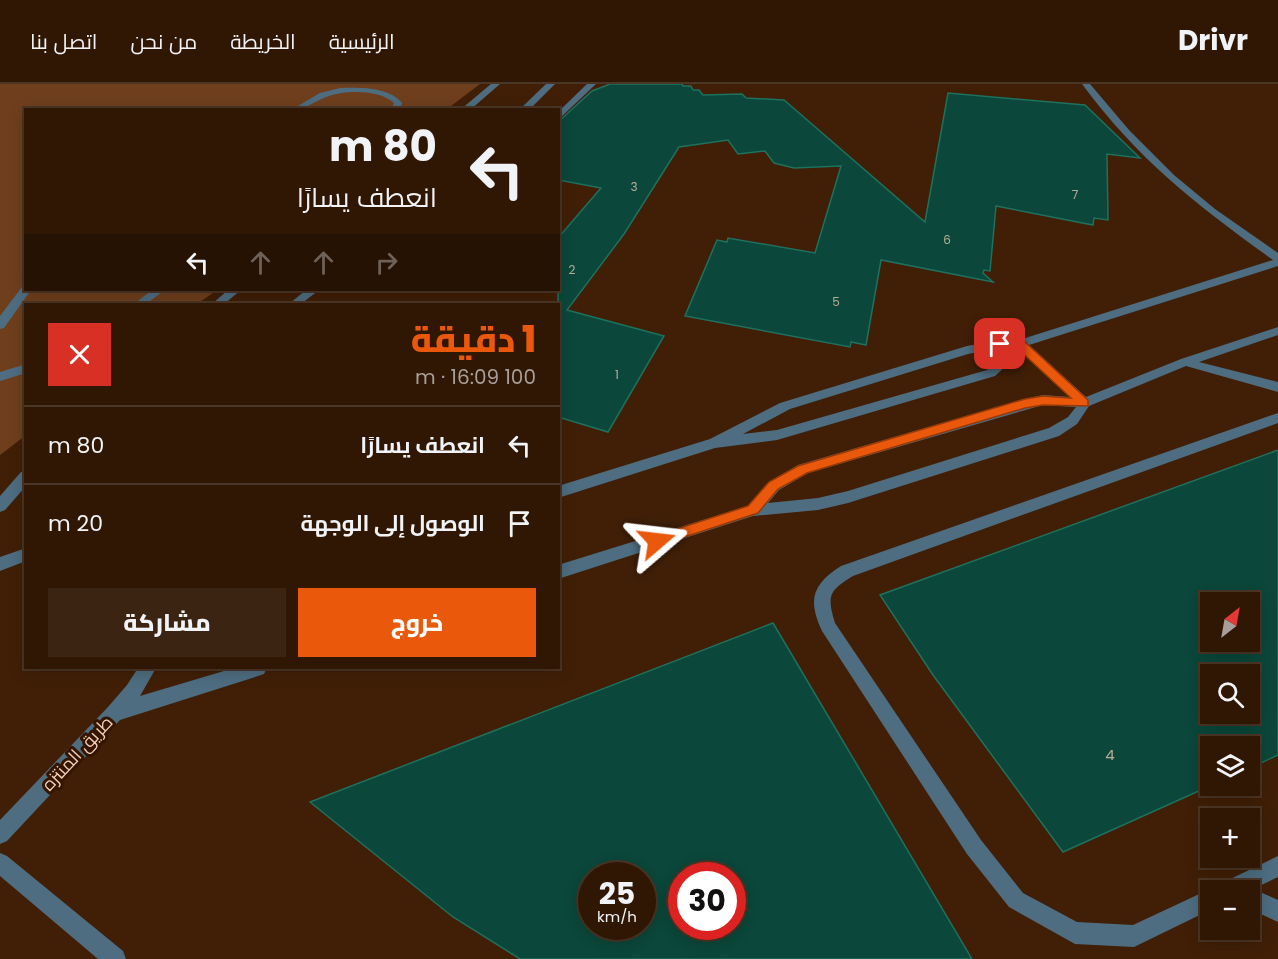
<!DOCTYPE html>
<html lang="ar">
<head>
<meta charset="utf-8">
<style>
  :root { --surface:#301704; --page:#3c2413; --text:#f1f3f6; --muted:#a89f9a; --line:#4b3626; --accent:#ea580c }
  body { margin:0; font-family:Poppins,Cairo,sans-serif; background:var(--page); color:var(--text); direction:rtl; height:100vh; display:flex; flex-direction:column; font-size:22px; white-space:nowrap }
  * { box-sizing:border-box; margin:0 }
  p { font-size:20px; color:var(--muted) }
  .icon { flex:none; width:33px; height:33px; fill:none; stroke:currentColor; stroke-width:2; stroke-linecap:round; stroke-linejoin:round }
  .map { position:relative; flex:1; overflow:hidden; direction:ltr }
  .drawer { position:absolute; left:24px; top:219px; width:536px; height:366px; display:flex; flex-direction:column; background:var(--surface); border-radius:0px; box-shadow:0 3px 15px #0003,0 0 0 2px var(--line); direction:rtl }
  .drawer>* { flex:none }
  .banner { position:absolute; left:24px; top:24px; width:536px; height:183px; border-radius:0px; box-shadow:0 3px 15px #0003,0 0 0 2px var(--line); direction:rtl; background:#301704; color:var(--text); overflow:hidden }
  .needle { width:39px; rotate:31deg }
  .fabs { position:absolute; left:1200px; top:508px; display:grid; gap:12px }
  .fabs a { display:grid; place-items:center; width:60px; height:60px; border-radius:0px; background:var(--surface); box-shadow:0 3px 15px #0003,0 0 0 2px var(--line); font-size:30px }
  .speed { position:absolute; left:578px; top:778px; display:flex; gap:12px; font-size:30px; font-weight:700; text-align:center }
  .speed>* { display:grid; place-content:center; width:78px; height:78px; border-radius:50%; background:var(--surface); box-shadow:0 3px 15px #0003,0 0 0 2px var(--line); line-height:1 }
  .speed small { font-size:15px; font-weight:400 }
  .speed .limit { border:9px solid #d22; background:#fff; color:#111 }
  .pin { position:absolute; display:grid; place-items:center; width:51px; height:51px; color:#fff; margin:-26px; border-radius:12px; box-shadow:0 3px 9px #0006 }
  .me { position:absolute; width:66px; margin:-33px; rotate:73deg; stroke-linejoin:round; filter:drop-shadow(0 0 4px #0008) }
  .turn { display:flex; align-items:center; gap:21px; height:126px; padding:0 24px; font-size:27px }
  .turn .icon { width:78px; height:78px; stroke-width:2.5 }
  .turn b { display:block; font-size:42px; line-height:51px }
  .lanes { display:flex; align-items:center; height:57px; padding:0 24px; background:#0003; justify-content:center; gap:30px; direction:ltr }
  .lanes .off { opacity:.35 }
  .round { display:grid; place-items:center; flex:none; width:63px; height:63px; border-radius:0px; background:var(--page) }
  .overview { display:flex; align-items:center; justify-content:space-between; height:102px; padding:0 24px }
  h1 { font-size:36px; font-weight:800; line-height:45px; color:var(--accent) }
  .action { display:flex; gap:12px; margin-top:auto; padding:12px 24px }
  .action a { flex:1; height:69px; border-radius:0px; background:var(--accent); color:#fff; font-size:24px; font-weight:800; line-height:69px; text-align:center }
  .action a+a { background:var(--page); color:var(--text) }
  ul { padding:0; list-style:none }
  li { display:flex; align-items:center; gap:18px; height:78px; padding:0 24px; border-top:2px solid var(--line) }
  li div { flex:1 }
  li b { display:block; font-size:22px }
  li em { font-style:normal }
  header { display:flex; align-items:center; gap:36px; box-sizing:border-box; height:84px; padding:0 30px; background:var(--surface); border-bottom:2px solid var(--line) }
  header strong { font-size:28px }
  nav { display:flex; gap:33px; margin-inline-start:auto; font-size:21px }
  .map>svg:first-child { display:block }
</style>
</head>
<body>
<header>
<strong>Drivr</strong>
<nav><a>الرئيسية</a><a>الخريطة</a><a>من نحن</a><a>اتصل بنا</a></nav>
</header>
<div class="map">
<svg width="1278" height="875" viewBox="0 0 1278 875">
  <rect width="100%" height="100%" fill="#401f06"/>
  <path fill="#6f3f1d" d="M 0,0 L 480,0 L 447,25 L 26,26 L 26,206 L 217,206 L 197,220 L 26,220 L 25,352 L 0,371 Z"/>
  <g fill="#0b473a" stroke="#1e715e" stroke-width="1.5" fill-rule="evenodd">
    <path d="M 610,0 L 682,0 L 683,2 L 691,2 L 693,6 L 699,6 L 703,11 L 742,10 L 746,14 L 784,16 L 925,138 L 948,9 L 1085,21 L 1140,74 L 1107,70 L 1108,136 L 1094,134 L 1093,141 L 996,122 L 990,187 L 984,186 L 983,189 L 993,198 L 881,176 L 866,261 L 851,258 L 850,263 L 685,232 L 717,156 L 727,158 L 728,154 L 815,169 L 841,82 L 794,84 L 774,79 L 765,67 L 738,70 L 728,56 L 679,63 L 624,150 L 567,226 L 664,252 L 608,348 L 558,333 L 558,154 L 601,104 L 558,96 L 558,38 L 592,7 Z"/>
    <path d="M 1278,366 L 1278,671 L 1250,684 L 1250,663 L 1210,663 L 1210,702 L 1063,768 L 933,591 L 880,511 ZM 1210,519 L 1250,519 L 1250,558 L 1210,558 ZM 1210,591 L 1250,591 L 1250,630 L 1210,630 Z"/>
    <path d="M 773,539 L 972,875 L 520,875 L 453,833 L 310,718 ZM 591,792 L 642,792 L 642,843 L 591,843 ZM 681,792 L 732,792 L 732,843 L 681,843 Z"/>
  </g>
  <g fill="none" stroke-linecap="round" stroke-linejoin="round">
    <g fill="#4e6d80" fill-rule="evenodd">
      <path d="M 491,0 L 500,0 L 470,26 L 460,26 Z"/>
      <path d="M 546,0 L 555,0 L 529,26 L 519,26 Z"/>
      <path d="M 587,0 L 596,0 L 558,36 L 558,28 Z"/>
      <path d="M 1082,0 L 1090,0 L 1129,46 L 1174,91 L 1215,125 L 1278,169 L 1278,182 L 1029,261 L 1086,313 L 1181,275 L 1278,243 L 1278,251 L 1199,278 L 1278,298 L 1278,308 L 1186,282 L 1089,322 L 1077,340 L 1059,352 L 848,419 L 818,426 L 753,432 L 558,495 L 558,481 L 748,422 L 769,398 L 798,381 L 1025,315 L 1043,311 L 1070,313 L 1021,268 L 995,292 L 777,356 L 715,364 L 558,414 L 558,402 L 710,355 L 780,319 L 967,262 L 1000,256 L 1019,256 L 1273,176 C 1197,121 1139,77 1082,0 ZM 1000,264 L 1011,264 L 987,286 L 777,346 L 743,350 L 790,325 L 968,270 ZM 1043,321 L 1076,323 L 1068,333 L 1049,344 L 848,407 L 818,414 L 768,419 L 779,406 L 808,389 Z"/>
      <path d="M 340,4 C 359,3 390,3 402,19 L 400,26 L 391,26 L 394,19 C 379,5 344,6 326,13 C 313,18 305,26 291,26 L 320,9 Z"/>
      <path d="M 26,202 L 26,206 L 31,206 L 4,244 L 0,245 L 0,232 L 22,203 Z"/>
      <path d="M 152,206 L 165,206 L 146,220 L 134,220 Z"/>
      <path d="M 228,206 L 241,206 L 224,220 L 212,220 Z"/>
      <path d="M 306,206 L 319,206 L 301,220 L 289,220 Z"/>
      <path d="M 26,280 L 26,289 L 0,297 L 0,288 Z"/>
      <path d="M 1278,329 L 1278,339 L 853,492 C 828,507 827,512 835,539 L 981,756 L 1023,809 L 1077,838 L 1133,841 L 1210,805 L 1216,807 L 1210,807 L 1210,826 L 1134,863 L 1075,860 L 1009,823 L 967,770 L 822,547 C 807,515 813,500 841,482 Z"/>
      <path d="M 26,387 L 26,402 L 5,426 L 0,428 L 0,412 L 21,388 Z"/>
      <path d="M 26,464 L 26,477 L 0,487 L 0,473 Z"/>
      <path d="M 138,584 L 156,584 L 140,612 L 234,584 L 267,584 L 264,590 L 258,592 L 120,636 L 7,757 L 0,760 L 0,736 L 108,623 L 127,601 Z"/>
      <path d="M 0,769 L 7,772 L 123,867 L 126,875 L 98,875 L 0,792 Z"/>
      <path d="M 1278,772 L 1278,793 L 1253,805 L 1278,816 L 1278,838 L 1250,825 L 1250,807 L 1217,807 L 1220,800 Z"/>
    </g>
  </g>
  <path fill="#ea580c" stroke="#983908" stroke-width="1.5" d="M 1000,256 L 1024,257 L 1088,316 L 1088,322 L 1043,321 L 1025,324 L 807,389 L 778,405 L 758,429 L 657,462 L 652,461 L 650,457 L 652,453 L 748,422 L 769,398 L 798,382 L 1025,315 L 1043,312 L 1071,314 L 1017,264 L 997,262 L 997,257 Z"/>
  <g text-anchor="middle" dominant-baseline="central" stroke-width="6" stroke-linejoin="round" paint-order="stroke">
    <g font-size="12" fill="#baad98">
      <text x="634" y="102">3</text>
      <text x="1075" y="110">7</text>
      <text x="947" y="155">6</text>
      <text x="572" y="185">2</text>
      <text x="836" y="217">5</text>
      <text x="617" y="290">1</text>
    </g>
    <g font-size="15" fill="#baad98">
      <text x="1110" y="670">4</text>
    </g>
    <g font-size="18" fill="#f4cfb8" stroke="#351500">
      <text transform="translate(77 669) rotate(-47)">طريق المنتزه</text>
    </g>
  </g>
</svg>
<div class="fabs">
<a><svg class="needle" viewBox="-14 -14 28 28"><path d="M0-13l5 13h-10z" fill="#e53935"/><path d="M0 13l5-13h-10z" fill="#a89f9a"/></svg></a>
<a><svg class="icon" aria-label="search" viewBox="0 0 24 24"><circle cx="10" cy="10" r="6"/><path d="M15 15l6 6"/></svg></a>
<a><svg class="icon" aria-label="layers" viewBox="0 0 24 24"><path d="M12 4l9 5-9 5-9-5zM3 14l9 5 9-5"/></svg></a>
<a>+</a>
<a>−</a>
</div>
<div class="speed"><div>25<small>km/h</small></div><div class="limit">30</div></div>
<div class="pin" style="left:1000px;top:260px;background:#d93025"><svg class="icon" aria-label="arrive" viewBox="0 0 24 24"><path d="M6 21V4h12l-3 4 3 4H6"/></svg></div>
<svg class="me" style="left:657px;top:457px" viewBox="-20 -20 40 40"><path d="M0-17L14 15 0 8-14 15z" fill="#ea580c" stroke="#fff" stroke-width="4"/></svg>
<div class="banner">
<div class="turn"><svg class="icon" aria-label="left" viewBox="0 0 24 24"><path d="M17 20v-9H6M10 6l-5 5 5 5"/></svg><div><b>80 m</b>انعطف يسارًا</div></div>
<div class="lanes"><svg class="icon" aria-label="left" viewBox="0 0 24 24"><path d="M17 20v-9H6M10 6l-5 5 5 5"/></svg><svg class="icon off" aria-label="ahead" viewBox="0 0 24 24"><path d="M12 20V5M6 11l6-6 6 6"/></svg><svg class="icon off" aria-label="ahead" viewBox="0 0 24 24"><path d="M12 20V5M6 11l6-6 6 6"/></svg><svg class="icon off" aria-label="right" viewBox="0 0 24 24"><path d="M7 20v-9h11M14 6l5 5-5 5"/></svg></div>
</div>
<section class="drawer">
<div class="overview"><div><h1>1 دقيقة</h1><p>100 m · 16:09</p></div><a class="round" style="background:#d93025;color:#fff"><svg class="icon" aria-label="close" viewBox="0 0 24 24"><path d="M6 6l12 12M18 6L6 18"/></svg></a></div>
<ul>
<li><svg class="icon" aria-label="left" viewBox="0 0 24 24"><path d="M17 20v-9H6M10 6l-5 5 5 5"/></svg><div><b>انعطف يسارًا</b></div><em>80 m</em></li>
<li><svg class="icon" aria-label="arrive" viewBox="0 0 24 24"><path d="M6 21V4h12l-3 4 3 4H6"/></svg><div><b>الوصول إلى الوجهة</b></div><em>20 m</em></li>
</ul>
<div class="action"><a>خروج</a><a>مشاركة</a></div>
</section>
</div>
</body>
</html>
